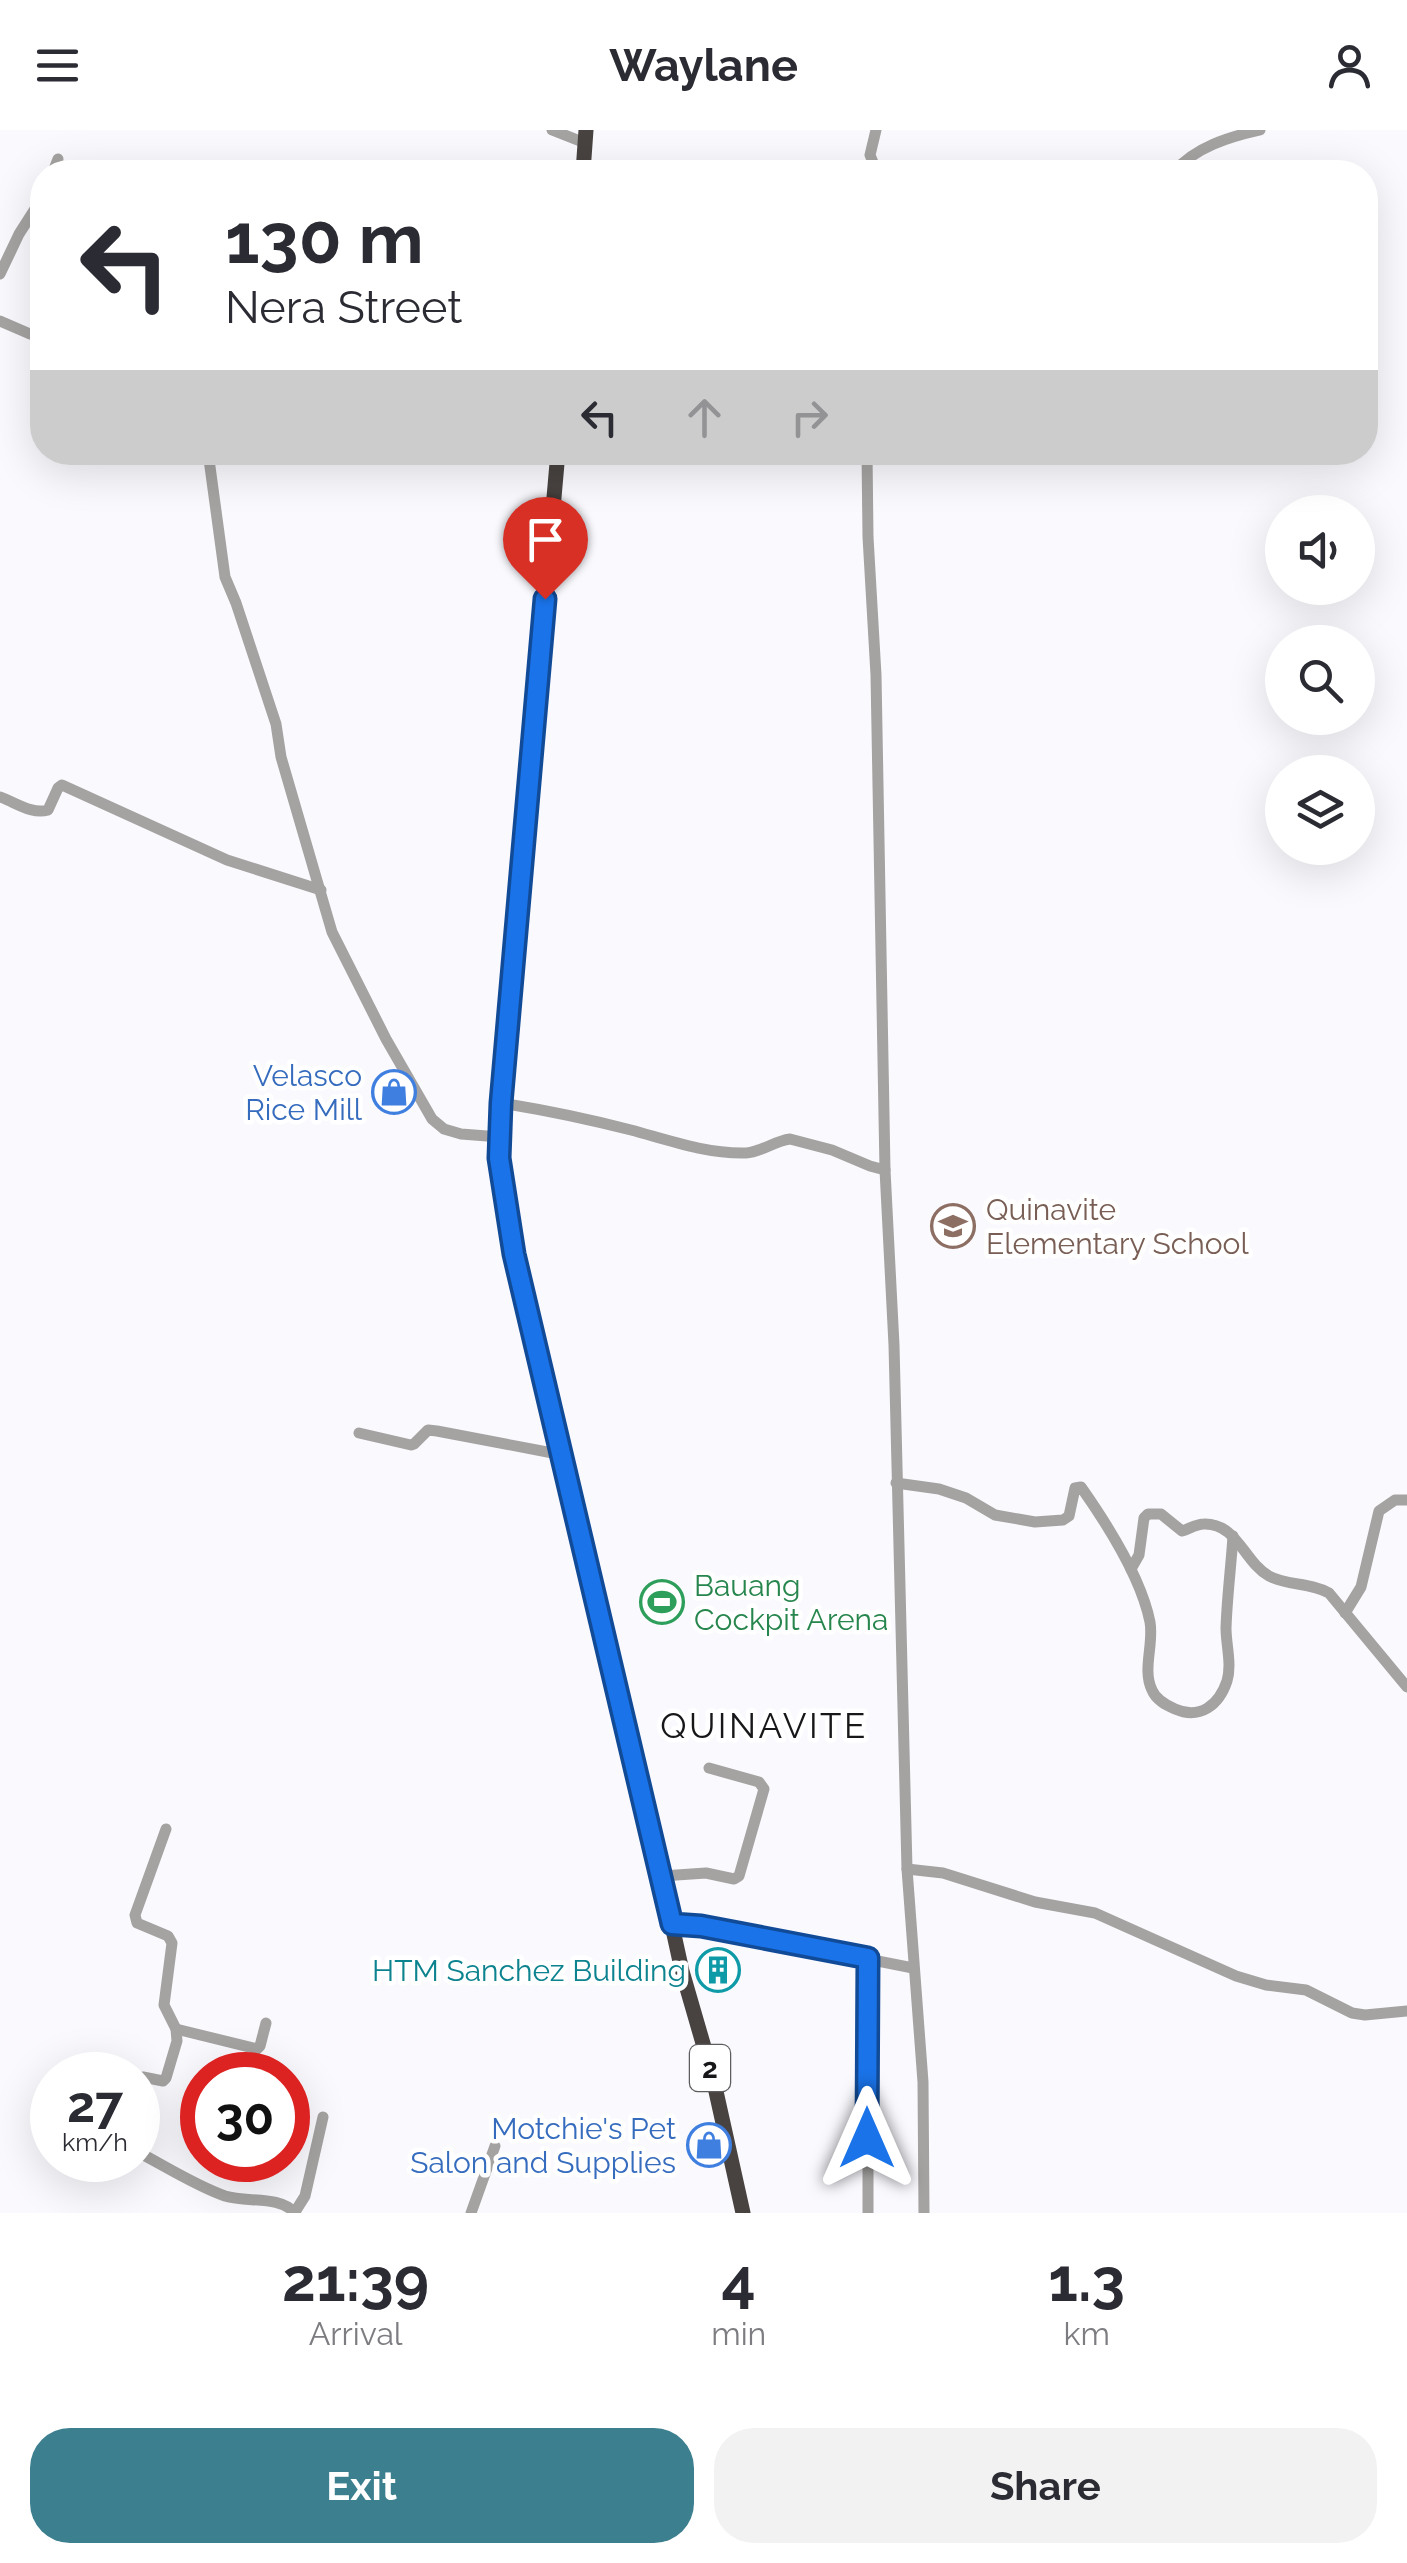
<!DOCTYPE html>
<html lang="en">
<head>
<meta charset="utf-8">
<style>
  :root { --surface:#fff; --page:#f2f2f3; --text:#2b2b33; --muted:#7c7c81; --accent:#3c7f8f }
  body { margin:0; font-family:Raleway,sans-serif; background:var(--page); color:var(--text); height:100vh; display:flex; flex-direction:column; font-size:38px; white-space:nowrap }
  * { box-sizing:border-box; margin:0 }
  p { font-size:32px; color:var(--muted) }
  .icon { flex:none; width:55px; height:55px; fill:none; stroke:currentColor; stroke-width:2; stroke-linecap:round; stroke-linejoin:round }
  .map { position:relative; height:2083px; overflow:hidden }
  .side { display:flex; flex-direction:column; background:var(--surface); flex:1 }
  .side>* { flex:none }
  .guide { position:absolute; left:30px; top:30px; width:1348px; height:305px; border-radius:40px; box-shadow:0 10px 40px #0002; background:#fff; color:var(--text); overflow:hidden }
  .buttons { position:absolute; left:1265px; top:365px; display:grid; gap:20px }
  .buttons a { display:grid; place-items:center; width:110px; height:110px; border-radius:50%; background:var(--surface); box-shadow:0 10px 40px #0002; font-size:50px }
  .speed { position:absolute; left:30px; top:1922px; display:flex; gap:20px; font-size:50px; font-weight:700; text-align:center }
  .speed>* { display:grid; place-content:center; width:130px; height:130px; border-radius:50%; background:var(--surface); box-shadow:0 10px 40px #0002; line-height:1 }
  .speed small { font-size:25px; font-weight:400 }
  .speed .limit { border:15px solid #d22; background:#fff; color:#111 }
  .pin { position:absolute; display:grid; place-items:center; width:85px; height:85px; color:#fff; margin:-102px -42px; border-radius:50% 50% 50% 0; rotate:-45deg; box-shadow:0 0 10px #0007 }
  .pin .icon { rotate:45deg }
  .me { position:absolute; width:110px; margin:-55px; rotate:0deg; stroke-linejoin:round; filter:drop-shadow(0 0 8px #0008) }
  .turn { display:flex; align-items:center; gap:35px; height:210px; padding:0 30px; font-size:45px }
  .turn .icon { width:130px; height:130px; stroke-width:2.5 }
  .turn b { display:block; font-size:70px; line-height:85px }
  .lanes { display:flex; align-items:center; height:95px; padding:0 30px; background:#0003; justify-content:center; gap:50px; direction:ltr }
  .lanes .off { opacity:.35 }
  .eta { display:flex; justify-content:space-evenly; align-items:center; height:170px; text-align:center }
  .eta b { font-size:60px; font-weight:700; line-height:70px }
  .action { display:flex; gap:20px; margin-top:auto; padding:20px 30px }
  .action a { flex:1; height:115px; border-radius:40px; background:var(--accent); color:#fff; font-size:40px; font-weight:700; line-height:115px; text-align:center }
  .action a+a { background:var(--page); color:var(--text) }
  header { display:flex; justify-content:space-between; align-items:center; height:130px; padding:0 30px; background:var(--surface); font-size:45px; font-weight:700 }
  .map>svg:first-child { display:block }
</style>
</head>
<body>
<header><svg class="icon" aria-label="menu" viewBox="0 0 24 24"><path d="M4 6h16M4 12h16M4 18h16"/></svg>Waylane<svg class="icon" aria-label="person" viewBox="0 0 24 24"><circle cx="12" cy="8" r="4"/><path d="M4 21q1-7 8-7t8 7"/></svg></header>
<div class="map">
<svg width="1407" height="2083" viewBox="0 0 1407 2083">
  <rect width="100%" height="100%" fill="#faf9fe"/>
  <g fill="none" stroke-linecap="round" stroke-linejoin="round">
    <g stroke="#a5a3a1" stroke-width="11">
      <path d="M 552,0 L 585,13"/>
      <path d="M 876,0 L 870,25 L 877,42"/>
      <path d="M 53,42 L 58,29"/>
      <path d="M 1174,42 C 1195,17 1229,7 1260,0"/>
      <path d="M 0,144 L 19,104 L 42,68"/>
      <path d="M 0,191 L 30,204 L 42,206"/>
      <path d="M 208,322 L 225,447 L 236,473 L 276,594 L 281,627 L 332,802 L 386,909 L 432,989 L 444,999 L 461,1004 L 500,1007"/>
      <path d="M 867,322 L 868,407 L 876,545 L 885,1040 L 894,1215 L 907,1739 L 923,1952 L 924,2083"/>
      <path d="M 0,667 C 15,672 32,685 48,680 L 58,658 L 62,655 L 227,730 L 321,760"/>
      <path d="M 501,973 C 545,980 588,989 631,1000 C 668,1010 706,1024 746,1023 C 762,1022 774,1011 790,1009 L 832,1020 L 870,1036 L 885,1040"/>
      <path d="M 359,1303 L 411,1315 L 414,1314 L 428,1300 L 437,1301 L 563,1325"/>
      <path d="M 896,1353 L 939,1359 L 966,1368 L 995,1385 L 1035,1392 L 1063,1390 L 1069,1386 L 1075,1358 L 1081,1357 C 1107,1394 1141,1447 1150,1492 C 1154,1514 1142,1540 1152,1560 C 1156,1570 1166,1575 1175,1579 C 1200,1590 1219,1575 1227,1551 C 1232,1534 1226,1515 1226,1498 C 1227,1467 1231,1437 1233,1406"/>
      <path d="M 1131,1439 L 1139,1425 L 1144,1388 L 1148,1384 L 1161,1384 L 1182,1401 C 1189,1399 1196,1394 1204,1394 C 1237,1393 1244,1432 1269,1446 C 1287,1456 1310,1452 1329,1463 L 1407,1557"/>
      <path d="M 1345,1483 L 1361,1457 L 1379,1381 L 1395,1370 L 1407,1370"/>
      <path d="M 907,1739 L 943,1743 L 1035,1772 L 1095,1783 L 1236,1846 L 1266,1855 L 1306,1860 L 1352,1883 L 1365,1885 L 1407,1881"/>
      <path d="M 662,1746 L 706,1743 L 734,1749 L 739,1746 L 764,1659 L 759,1652 L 709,1638"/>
      <path d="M 673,1794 L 701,1796 L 913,1838"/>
      <path d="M 176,1899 L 257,1919 L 260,1916 L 266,1893"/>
      <path d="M 138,1957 L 143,1947 L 163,1951 L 166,1948 L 177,1911 L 176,1899 L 164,1875 L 172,1813 L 168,1806 L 137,1793 L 135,1785 L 166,1699"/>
      <path d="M 138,2022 C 165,2036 196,2056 225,2066 C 247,2073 279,2065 295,2083"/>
      <path d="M 295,2082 L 305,2066 L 323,1987"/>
      <path d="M 471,2083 L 495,2016"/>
      <path d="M 868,2083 L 868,1828"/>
    </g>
    <g stroke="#484340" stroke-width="15">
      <path d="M 583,42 L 586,0"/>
      <path d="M 558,322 L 504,936 L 499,1028 L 515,1124 L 524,1164 L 640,1649 L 682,1841 L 713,1948 L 743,2083"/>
    </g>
  </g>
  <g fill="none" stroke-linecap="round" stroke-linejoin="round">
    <g stroke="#114b97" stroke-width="25">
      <path id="route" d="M 545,469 L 501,973 L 499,1028 L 514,1124 L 672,1794 L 701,1796 L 868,1828 L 867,2008"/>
    </g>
    <use href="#route" stroke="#1a73e8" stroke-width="18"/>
  </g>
  <defs>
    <g id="shop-ring" transform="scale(2.25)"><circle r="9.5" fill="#fff" stroke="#3f7fe0" stroke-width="1.5"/><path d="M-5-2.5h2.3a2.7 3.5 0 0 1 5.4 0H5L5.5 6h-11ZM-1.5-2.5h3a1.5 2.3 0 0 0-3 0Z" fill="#3f7fe0"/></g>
    <g id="school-ring" transform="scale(2.25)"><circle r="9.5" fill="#fff" stroke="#8d6e63" stroke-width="1.5"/><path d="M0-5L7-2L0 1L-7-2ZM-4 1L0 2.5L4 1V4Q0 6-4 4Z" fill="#8d6e63"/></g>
    <g id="stadium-ring" transform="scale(2.25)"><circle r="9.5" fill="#fff" stroke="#2e9e5b" stroke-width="1.5"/><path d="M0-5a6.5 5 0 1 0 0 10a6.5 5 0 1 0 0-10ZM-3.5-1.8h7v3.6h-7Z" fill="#2e9e5b"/></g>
    <g id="building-ring" transform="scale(2.25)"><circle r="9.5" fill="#fff" stroke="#0f9aa8" stroke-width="1.5"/><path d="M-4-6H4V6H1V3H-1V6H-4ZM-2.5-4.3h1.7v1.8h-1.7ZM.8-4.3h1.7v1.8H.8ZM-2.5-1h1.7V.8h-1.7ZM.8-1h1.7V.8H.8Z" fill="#0f9aa8"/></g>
  </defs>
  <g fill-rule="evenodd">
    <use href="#shop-ring" x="394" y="962"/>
    <use href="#school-ring" x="953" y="1096"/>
    <use href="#stadium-ring" x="662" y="1472"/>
    <use href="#building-ring" x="718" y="1840"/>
    <use href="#shop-ring" x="709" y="2015"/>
  </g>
  <g text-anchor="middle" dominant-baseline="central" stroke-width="9" stroke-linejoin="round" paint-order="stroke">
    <rect fill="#fff" stroke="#5d5c5e" stroke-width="2.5" x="690" y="1915" width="40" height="46" rx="8"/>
    <g font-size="28" font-weight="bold" fill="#171619">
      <text x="710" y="1938">2</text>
    </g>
    <g font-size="30" fill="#366cbe" stroke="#fff" text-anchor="end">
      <text x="362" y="945">Velasco<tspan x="362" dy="34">Rice Mill</tspan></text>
      <text x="676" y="1998">Motchie's Pet<tspan x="676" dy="34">Salon and Supplies</tspan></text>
    </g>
    <g font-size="30" fill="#785e54" stroke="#fff" text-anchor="start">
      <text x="986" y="1079">Quinavite<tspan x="986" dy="34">Elementary School</tspan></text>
    </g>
    <g font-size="30" fill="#27864d" stroke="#fff" text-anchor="start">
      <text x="694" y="1455">Bauang<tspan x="694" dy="34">Cockpit Arena</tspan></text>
    </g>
    <g font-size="30" fill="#0d838f" stroke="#fff" text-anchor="end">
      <text x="686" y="1840">HTM Sanchez Building</text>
    </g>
    <g font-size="35" letter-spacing="2.5" fill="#171619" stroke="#fff">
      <text x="764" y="1595">QUINAVITE</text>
    </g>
  </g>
</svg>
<div class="buttons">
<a><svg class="icon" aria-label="sound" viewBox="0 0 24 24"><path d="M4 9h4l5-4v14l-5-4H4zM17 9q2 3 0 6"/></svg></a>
<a><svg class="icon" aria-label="search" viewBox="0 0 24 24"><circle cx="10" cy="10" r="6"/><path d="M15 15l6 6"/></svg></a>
<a><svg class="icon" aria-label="layers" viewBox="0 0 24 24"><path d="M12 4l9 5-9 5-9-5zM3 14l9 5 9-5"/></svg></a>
</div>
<div class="speed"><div>27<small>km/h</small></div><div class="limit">30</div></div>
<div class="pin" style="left:545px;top:469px;background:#d93025"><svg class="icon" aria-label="arrive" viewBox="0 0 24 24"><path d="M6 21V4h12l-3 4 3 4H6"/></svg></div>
<svg class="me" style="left:867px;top:2008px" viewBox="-20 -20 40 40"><path d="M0-17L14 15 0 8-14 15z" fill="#1a73e8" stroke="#fff" stroke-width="4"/></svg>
<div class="guide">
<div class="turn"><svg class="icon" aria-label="left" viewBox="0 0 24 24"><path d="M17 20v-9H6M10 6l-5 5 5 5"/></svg><div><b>130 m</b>Nera Street</div></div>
<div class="lanes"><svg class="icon" aria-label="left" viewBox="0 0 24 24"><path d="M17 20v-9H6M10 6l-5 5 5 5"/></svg><svg class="icon off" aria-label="ahead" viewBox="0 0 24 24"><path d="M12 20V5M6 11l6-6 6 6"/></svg><svg class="icon off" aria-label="right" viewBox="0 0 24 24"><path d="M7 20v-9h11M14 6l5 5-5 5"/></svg></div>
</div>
</div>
<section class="side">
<div class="eta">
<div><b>21:39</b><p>Arrival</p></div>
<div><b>4</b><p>min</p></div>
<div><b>1.3</b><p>km</p></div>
</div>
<div class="action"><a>Exit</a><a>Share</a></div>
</section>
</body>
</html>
